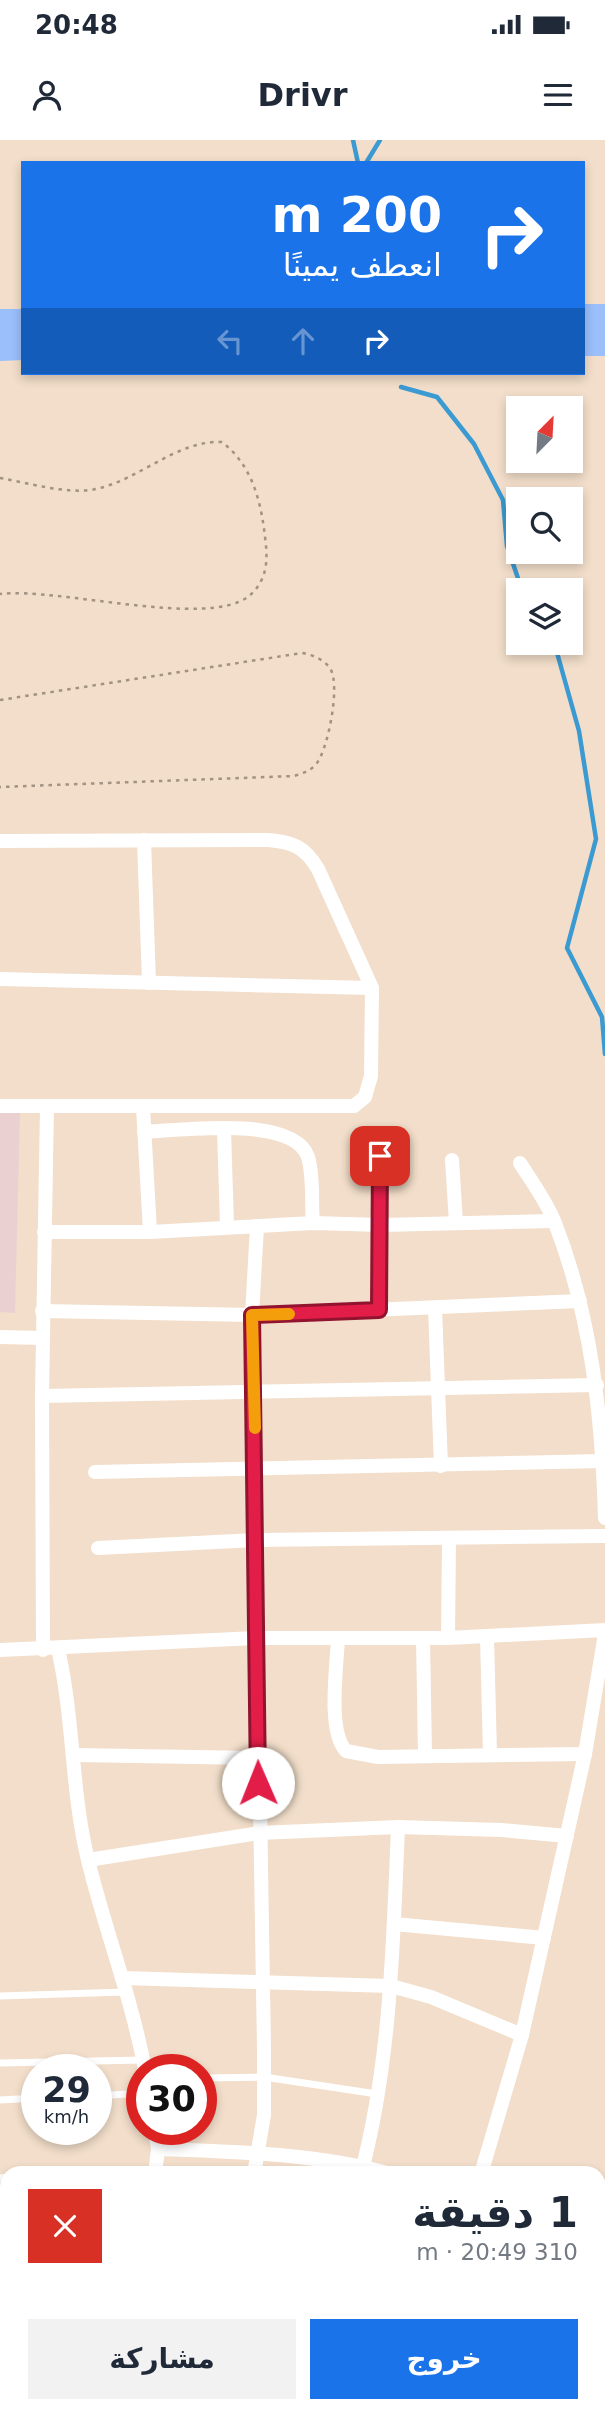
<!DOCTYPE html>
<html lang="ar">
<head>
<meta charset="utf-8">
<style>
  :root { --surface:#fff; --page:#f2f2f3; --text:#1f2937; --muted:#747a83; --accent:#1a73e8 }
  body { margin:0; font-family:"DejaVu Sans","Noto Sans Arabic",sans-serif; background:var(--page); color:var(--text); direction:rtl; height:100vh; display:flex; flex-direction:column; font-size:26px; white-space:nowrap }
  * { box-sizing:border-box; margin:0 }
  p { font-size:23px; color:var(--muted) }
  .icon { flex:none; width:38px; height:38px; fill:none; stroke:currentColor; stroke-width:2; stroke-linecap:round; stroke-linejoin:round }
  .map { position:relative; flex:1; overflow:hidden; direction:ltr }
  .sheet { position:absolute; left:0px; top:2026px; width:606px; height:247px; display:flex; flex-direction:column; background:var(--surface); border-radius:21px 21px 0 0; box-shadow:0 4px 10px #0003; direction:rtl }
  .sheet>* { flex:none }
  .hud { position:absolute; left:21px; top:21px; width:564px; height:214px; border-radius:0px; box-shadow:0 4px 10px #0003; direction:rtl; background:#1a73e8; color:#fff; overflow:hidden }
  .needle { width:46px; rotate:24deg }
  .buttons { position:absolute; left:506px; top:256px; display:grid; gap:14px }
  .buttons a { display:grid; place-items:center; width:77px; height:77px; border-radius:0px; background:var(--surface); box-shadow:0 4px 10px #0003; font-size:35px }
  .speed { position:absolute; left:21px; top:1914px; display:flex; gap:14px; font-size:35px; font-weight:700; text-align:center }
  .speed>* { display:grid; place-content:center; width:91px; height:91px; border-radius:50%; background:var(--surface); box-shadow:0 4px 10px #0003; line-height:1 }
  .speed small { font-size:18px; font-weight:400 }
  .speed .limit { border:10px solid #d22; background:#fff; color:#111 }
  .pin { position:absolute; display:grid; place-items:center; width:60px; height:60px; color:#fff; margin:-30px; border-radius:14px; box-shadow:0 4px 10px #0006 }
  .me { position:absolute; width:77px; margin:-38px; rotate:359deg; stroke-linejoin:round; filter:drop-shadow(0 0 5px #0008) }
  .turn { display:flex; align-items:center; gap:24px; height:147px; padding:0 28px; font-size:32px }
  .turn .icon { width:91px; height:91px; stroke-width:2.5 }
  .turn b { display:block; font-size:49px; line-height:60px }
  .lanes { display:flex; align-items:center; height:66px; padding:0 28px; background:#0003; justify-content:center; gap:35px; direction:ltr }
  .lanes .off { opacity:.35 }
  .round { display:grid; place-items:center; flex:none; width:74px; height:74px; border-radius:0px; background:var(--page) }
  .summary { display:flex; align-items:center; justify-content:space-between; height:119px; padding:0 28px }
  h1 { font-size:42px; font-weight:700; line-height:52px }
  .primary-button { display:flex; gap:14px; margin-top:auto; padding:14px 28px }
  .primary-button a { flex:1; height:80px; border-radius:0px; background:var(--accent); color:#fff; font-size:28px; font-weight:700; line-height:80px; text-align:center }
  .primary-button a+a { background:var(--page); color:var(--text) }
  .status { display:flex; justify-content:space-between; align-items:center; height:49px; padding:0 35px; background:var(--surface); direction:ltr }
  .status svg { height:19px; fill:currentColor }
  header { display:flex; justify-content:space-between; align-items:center; height:91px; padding:0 28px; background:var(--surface); font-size:32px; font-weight:700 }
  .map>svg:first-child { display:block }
</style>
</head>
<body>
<div class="status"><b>20:48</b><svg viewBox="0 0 49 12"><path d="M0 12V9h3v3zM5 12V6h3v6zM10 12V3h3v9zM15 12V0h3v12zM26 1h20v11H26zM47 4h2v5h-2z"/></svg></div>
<header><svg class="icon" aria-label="menu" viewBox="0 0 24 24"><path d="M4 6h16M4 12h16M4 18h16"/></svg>Drivr<svg class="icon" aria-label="person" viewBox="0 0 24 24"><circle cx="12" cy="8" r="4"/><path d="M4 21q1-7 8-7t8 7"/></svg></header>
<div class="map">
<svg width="605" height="2272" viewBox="0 0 605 2272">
  <rect width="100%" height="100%" fill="#f2deca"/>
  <path fill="#ebd0d2" d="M 0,972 L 20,972 L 15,1173 L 0,1172 Z"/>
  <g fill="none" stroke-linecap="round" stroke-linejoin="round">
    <g stroke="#3b9ad1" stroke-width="4.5">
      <path d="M 353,0 L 358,23"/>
      <path d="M 366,23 L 380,0"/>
      <path d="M 401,247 L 437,257 L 474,304 L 503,360 L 507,406 L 522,450"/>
      <path d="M 554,502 L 579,591 L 596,699 L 567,808 L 602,877 L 605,914"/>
    </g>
    <g stroke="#a19283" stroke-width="2.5" stroke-dasharray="3.5 5" stroke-linecap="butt">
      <path d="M 0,338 C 30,343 67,355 96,349 C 139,340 177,300 222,302 C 252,325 261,361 265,397 C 268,419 268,440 249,456 C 207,489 59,447 0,454"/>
      <path d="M 0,560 L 302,513 C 313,515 323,519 330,528 C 341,545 328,608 317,623 C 311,631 303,633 294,636 L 0,647"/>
    </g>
    <g stroke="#fff" stroke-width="7">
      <path d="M 0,1856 L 125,1852"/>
      <path d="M 0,1923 L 143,1920"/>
      <path d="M 201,1938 L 264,1937 L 377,1954"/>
      <path d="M 96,1956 L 142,1953"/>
      <path d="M 0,1960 L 37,1958"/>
      <path d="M 94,2034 L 155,2031"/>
      <path d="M 0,2038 L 7,2037"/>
      <path d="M 0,2127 L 7,2127"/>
    </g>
    <g stroke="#fff" stroke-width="14">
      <path d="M 144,700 L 149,843"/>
      <path d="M 0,701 L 268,700 C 293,702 305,707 318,729 L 372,848 L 371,936 L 365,957 L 354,966 L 0,966"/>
      <path d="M 0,839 L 372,848"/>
      <path d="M 143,967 L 150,1092"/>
      <path d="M 224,989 L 227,1086"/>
      <path d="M 144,992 C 181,990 294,975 308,1017 C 314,1036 311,1063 313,1083"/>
      <path d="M 452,1020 L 456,1083"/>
      <path d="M 520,1023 C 532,1042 547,1062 555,1083 C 592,1178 602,1278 605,1378"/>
      <path d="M 44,1092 L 150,1092 L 313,1083 L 381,1085 L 554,1081"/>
      <path d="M 435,1168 L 441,1326"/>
      <path d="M 379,1170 L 380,1016"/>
      <path d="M 42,1171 L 252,1175 L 580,1161"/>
      <path d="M 0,1197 L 43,1198"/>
      <path d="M 42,1256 L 597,1245"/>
      <path d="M 95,1332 L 603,1321"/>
      <path d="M 98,1408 L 255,1400 L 605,1396"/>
      <path d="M 487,1497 L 490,1614"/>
      <path d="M 338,1498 C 337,1526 327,1591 346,1611 L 378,1617 L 585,1614"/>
      <path d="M 423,1498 L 425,1615"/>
      <path d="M 448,1498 L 449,1399"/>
      <path d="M 58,1509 C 74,1578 71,1651 88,1720 C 105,1790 132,1859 145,1930"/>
      <path d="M 0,1510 L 258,1498 L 448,1498 L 605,1490"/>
      <path d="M 43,1510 L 42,1256 L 47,966"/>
      <path d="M 74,1615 L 257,1618"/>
      <path d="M 88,1720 L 259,1693 L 398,1687 L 501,1690 L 567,1696"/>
      <path d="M 394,1784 L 544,1798"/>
      <path d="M 122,1838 L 391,1846 L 431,1857 L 522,1895"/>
      <path d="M 158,2009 C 236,2012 316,2013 391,2034"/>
      <path d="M 155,2034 L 158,2009 L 155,1990"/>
      <path d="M 254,2034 L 264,1975 L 264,1909 L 252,1175 L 257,1086"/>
      <path d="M 361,2034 C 391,1921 393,1803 398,1687"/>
      <path d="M 481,2034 L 522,1895 L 585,1614 L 605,1494"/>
      <path d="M 57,2272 L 58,2266"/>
      <path d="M 210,2272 L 210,2266"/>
      <path d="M 297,2272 L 299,2266"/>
      <path d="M 418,2272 L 420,2266"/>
    </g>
    <g stroke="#9bbffb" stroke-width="26">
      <path d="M 583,177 L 605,177"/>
      <path d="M 0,182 L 23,182"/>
      <path d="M 583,203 L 605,203"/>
      <path d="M 0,208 L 23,207"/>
    </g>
  </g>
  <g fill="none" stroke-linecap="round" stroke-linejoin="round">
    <g stroke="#92132f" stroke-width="18">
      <path id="route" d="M 258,1643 L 252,1175 L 379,1170 L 380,1016"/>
    </g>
    <use href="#route" stroke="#e11d48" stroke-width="12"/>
    <path stroke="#f59e0b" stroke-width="12" d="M 255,1288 L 252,1175 L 289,1174"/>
  </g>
</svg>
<div class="buttons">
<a><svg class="needle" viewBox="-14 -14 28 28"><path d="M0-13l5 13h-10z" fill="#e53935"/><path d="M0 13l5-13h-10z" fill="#747a83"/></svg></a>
<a><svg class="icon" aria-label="search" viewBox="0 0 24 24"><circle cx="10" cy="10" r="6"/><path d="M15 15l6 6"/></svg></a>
<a><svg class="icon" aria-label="layers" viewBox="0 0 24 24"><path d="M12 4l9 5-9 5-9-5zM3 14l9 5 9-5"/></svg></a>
</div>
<div class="speed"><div>29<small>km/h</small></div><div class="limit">30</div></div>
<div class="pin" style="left:380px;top:1016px;background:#d93025"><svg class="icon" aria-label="arrive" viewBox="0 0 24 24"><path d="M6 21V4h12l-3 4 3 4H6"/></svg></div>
<svg class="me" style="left:258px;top:1643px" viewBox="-20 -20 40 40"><circle r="19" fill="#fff"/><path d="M0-13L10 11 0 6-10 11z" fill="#e11d48"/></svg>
<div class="hud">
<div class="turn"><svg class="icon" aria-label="right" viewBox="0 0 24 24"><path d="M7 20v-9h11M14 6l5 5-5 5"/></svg><div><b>200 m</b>انعطف يمينًا</div></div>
<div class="lanes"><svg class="icon off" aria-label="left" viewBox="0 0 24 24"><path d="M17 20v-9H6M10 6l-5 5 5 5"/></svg><svg class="icon off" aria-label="ahead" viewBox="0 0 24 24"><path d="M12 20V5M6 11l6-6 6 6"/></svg><svg class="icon" aria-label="right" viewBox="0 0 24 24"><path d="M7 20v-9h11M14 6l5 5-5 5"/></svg></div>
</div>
<section class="sheet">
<div class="summary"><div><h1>1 دقيقة</h1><p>310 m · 20:49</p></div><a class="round" style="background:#d93025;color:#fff"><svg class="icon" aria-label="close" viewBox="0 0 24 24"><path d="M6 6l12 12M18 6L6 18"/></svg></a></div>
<div class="primary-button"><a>خروج</a><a>مشاركة</a></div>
</section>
</div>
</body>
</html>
